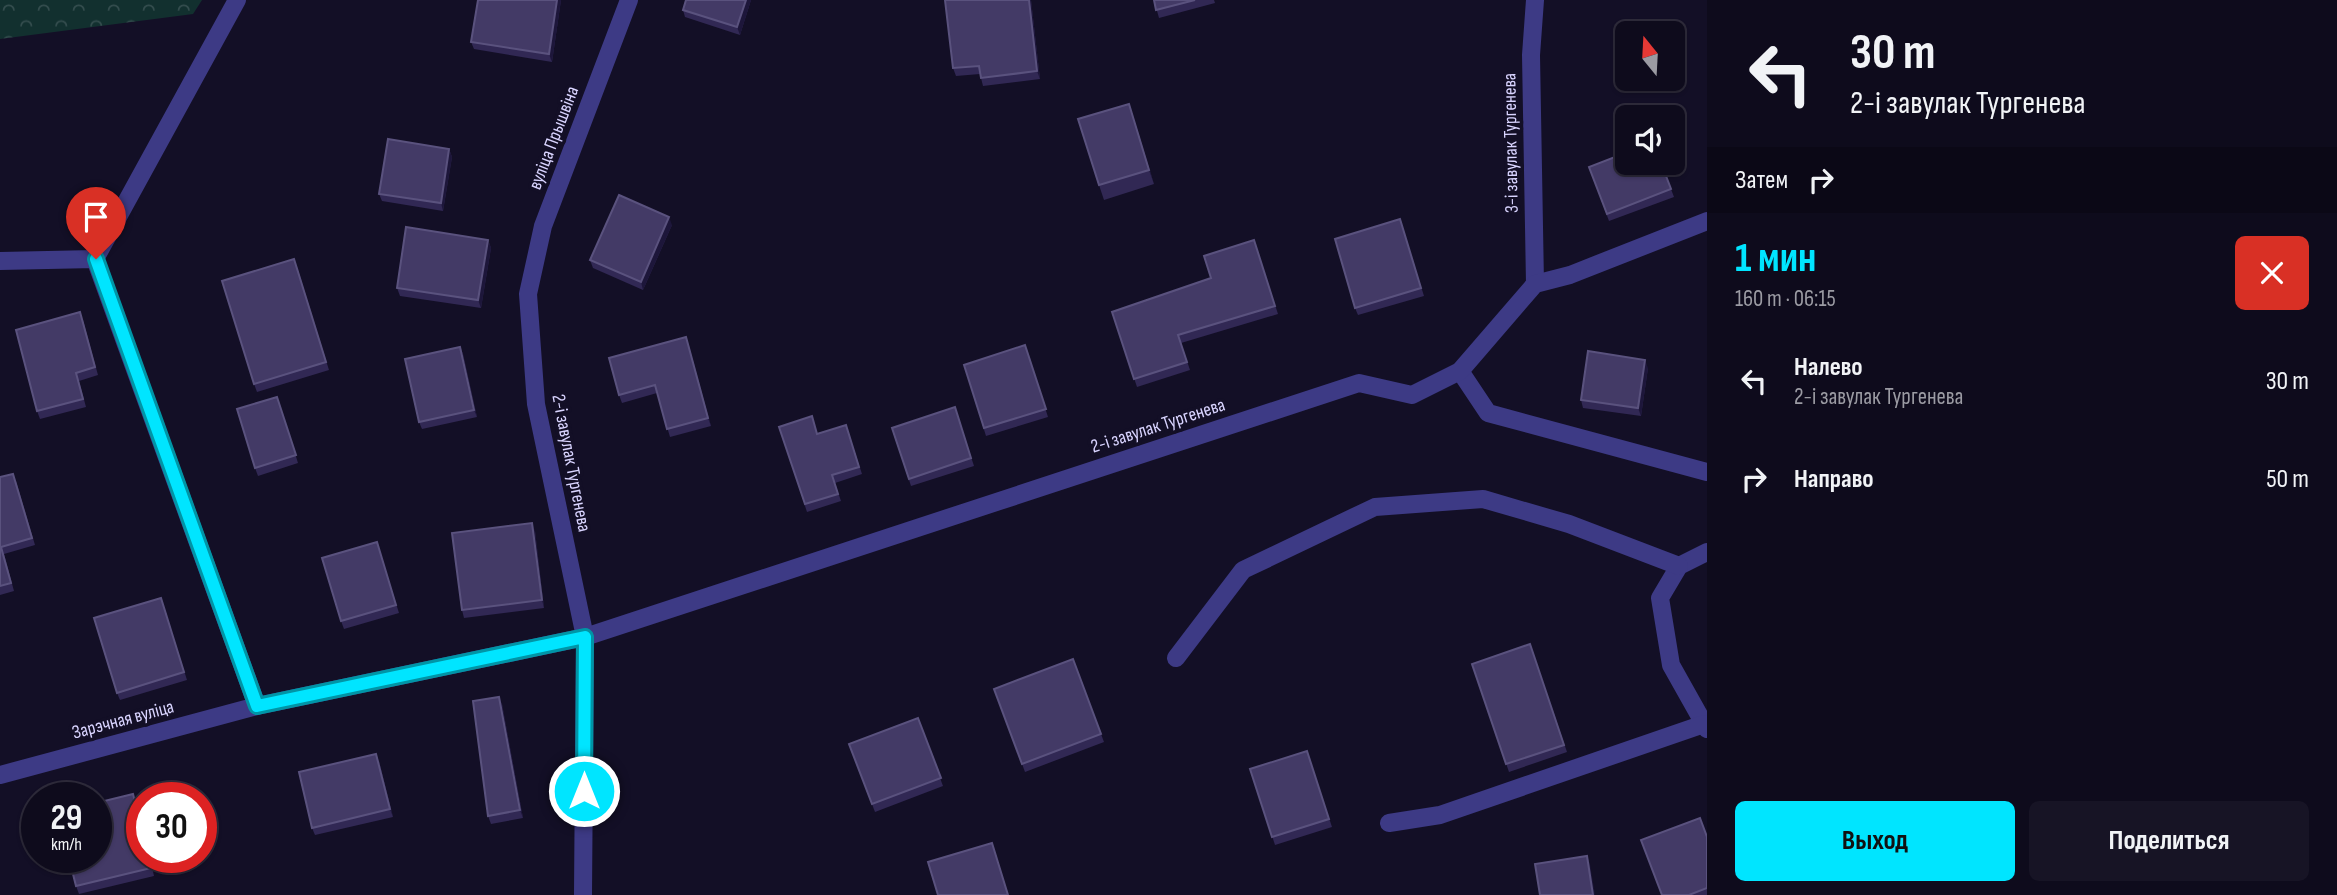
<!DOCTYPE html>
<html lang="ru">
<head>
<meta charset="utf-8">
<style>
  :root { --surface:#0e0b1c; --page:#171425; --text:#f1f3f6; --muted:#9b9ba3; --line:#2e2b3b; --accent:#00e5ff }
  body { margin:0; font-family:"Sofia Sans Condensed",sans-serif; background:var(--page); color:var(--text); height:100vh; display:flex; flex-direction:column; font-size:26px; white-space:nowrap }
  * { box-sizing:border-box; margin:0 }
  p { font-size:23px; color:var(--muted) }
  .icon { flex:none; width:38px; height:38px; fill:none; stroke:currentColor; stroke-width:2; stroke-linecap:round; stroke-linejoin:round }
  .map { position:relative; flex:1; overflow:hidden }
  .drawer { display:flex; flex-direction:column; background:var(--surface); width:630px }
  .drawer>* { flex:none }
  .top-card { background:#0e0b1c; color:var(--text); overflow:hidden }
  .needle { width:46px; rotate:342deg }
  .controls { position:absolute; left:1615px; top:21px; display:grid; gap:14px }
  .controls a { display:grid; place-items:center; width:70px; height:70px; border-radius:10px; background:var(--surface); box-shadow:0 2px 5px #0004,0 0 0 2px var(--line); font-size:35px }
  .speed { position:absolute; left:21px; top:782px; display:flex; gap:14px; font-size:35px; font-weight:700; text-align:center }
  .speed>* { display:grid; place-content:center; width:91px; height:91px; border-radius:50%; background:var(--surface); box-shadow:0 2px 5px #0004,0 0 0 2px var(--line); line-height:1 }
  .speed small { font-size:18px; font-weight:400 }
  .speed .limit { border:10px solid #d22; background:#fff; color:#111 }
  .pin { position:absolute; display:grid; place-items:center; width:60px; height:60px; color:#fff; margin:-72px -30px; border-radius:50% 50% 50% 0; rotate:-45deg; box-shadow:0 0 7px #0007 }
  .pin .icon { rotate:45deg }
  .me { position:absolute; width:77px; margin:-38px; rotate:0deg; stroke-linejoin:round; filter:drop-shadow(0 0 5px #0008) }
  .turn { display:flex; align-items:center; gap:24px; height:147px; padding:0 28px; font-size:32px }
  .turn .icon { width:91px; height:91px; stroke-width:2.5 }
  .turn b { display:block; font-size:49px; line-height:60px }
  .then { display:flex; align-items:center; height:66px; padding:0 28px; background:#0003; gap:14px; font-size:26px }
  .round { display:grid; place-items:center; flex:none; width:74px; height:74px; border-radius:10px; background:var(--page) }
  .summary { display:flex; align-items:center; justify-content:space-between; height:119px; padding:0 28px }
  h1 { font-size:42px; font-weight:700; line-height:52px; color:var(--accent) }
  .cta { display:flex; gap:14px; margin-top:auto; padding:14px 28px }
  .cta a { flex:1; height:80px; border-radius:10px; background:var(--accent); color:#111; font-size:28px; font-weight:700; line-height:80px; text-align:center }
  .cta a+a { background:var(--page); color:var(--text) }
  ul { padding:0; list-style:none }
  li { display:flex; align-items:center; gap:21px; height:98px; padding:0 28px }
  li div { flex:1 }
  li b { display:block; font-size:26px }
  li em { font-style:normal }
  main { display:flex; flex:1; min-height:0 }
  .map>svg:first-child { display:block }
</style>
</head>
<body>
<main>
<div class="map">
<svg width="1707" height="895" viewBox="0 0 1707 895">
  <defs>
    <pattern id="forest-crowns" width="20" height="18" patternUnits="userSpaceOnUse" patternTransform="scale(1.75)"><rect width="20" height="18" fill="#12302f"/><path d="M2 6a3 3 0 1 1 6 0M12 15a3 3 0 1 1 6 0" fill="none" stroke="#344d4e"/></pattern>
  </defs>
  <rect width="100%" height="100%" fill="#130f26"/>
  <path fill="url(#forest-crowns)" d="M 0,0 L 202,0 L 193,14 L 0,39 Z"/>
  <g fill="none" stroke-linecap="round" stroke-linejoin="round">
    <g stroke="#3d3a85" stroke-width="18">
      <path d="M 95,259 L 237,0"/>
      <path d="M 0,261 L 95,259 L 257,706"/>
      <path d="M 1535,284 L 1531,55 L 1535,0"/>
      <path d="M 1460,371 L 1488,413 L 1707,472"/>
      <path d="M 1707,552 L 1679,566 L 1660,598 L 1671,665 L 1707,729"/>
      <path d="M 1176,658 L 1243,570 L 1375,507 L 1483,499 L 1569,524 L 1679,566"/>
      <path d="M 0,775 L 257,706 L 585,637 L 1359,383 L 1412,395 L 1460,371 L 1535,284 L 1570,275 L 1707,221"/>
      <path d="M 1389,823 L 1440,815 L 1704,724"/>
      <path d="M 583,894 L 585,637 L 536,404 L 528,294 L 543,226 L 629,0"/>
    </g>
  </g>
  <g fill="#312854">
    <path d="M 478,0 L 561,0 L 552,62 L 474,49 L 471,42 Z"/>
    <path d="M 686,0 L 751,0 L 740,35 L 685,17 L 683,10 Z"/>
    <path d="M 945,0 L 1031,0 L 1040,79 L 983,86 L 980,74 L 956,76 L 953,68 Z"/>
    <path d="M 1154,0 L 1214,0 L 1215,3 L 1159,18 Z"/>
    <path d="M 1134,119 L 1154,184 L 1104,200 L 1099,185 Z"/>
    <path d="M 449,149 L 452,157 L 443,211 L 382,201 L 379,194 Z"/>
    <path d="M 1661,163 L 1674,197 L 1609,221 L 1589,167 Z"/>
    <path d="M 1400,219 L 1424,296 L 1358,315 L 1355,308 Z"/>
    <path d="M 672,225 L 643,290 L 593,268 L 590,260 Z"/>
    <path d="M 488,240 L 491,248 L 481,308 L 400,296 L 397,288 Z"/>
    <path d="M 1254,240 L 1278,314 L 1181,343 L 1190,370 L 1137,387 L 1112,312 L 1211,278 Z"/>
    <path d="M 297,267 L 329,370 L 257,392 L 254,384 Z"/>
    <path d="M 83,320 L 98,375 L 79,381 L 86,407 L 40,419 L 37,411 Z"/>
    <path d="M 686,337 L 711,426 L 670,437 L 657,393 L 622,403 L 619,395 Z"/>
    <path d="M 1025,345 L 1048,417 L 986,436 L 964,365 Z"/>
    <path d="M 460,347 L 463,354 L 477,417 L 422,429 L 419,422 Z"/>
    <path d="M 1648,368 L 1641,416 L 1583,408 L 1581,400 Z"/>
    <path d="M 277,397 L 298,463 L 258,476 L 255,468 Z"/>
    <path d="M 955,407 L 974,466 L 911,486 L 892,428 Z"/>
    <path d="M 846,425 L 862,474 L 835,483 L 841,501 L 807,512 L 779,427 L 818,434 Z"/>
    <path d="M 0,477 L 16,481 L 35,545 L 4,554 L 14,591 L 0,595 Z"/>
    <path d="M 535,531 L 544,608 L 464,618 L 462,610 Z"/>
    <path d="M 377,542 L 399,613 L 344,629 L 341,621 Z"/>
    <path d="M 161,598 L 187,680 L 120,700 L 117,693 Z"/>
    <path d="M 1530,644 L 1567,752 L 1509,772 L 1472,664 Z"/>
    <path d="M 1073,659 L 1104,742 L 1025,772 L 994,689 Z"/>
    <path d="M 502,704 L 523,818 L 491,824 L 488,816 Z"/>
    <path d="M 918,718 L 943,786 L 875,812 L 849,744 Z"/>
    <path d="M 1307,751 L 1332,827 L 1275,845 L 1250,769 Z"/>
    <path d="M 379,761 L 393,817 L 315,835 L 312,828 Z"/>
    <path d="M 133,794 L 142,825 L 142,858 L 150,858 L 154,876 L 79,894 L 76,886 Z"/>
    <path d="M 1707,837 L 1707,895 L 1662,895 Z"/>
  </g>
  <g fill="#1d163a">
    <path d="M 557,0 L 561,0 L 552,62 L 549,54 Z"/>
    <path d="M 746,0 L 751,0 L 740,35 L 737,27 Z"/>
    <path d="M 1029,0 L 1031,0 L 1040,79 L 1037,71 Z"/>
    <path d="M 1129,104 L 1134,119 L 1154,184 L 1149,170 Z"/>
    <path d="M 449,149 L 452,157 L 443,211 L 441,203 Z"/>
    <path d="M 669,217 L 672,225 L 643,290 L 641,282 Z"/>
    <path d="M 488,240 L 491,248 L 481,308 L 478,300 Z"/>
    <path d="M 686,337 L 689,345 L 711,426 L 708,418 Z"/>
    <path d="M 460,347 L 463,354 L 477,417 L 474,410 Z"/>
    <path d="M 1645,360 L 1648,368 L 1641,416 L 1638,408 Z"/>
    <path d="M 532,523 L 535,531 L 544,608 L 542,600 Z"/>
    <path d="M 499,697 L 502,704 L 523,818 L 520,810 Z"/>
    <path d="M 376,754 L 379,761 L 393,817 L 390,809 Z"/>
    <path d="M 1587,856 L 1590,864 L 1595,895 L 1593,895 Z"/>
  </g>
  <g fill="#433a66" stroke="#5a527e" stroke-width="2">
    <path d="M 478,0 L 557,0 L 549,54 L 471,42 Z"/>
    <path d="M 686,0 L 746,0 L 737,27 L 683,10 Z"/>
    <path d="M 945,0 L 1029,0 L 1037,71 L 981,78 L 979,66 L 953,68 Z"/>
    <path d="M 1154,0 L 1195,0 L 1156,10 Z"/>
    <path d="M 1129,104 L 1149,170 L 1099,185 L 1078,119 Z"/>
    <path d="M 388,139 L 449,149 L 441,203 L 379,194 Z"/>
    <path d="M 1628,152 L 1628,163 L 1661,163 L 1671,189 L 1607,214 L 1589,167 Z"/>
    <path d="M 619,195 L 669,217 L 641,282 L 590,260 Z"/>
    <path d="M 1400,219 L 1421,288 L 1355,308 L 1335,239 Z"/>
    <path d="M 406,227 L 488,240 L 478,300 L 397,288 Z"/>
    <path d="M 1254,240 L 1275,306 L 1178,335 L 1187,362 L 1134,379 L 1112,312 L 1211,278 L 1204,256 Z"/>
    <path d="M 294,259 L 326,362 L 254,384 L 222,281 Z"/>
    <path d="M 80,312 L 95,367 L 76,373 L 83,399 L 37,411 L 16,330 Z"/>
    <path d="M 686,337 L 708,418 L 667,429 L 655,385 L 619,395 L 609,358 Z"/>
    <path d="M 1025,345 L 1046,409 L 984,428 L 964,365 Z"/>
    <path d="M 460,347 L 474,410 L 419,422 L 405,359 Z"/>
    <path d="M 1588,351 L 1645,360 L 1638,408 L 1581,400 Z"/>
    <path d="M 277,397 L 296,455 L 255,468 L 237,409 Z"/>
    <path d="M 955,407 L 971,458 L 909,479 L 892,428 Z"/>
    <path d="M 812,416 L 817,434 L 846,425 L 859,467 L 832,475 L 838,494 L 805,504 L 779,427 Z"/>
    <path d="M 13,474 L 32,538 L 1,547 L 11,583 L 0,586 L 0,477 Z"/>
    <path d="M 532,523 L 542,600 L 462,610 L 452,533 Z"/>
    <path d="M 377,542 L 396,605 L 341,621 L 322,558 Z"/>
    <path d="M 161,598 L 184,672 L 117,693 L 94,618 Z"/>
    <path d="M 1530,644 L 1564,745 L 1506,764 L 1472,664 Z"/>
    <path d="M 1073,659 L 1101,734 L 1022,764 L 994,689 Z"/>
    <path d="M 499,697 L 520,810 L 488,816 L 473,701 Z"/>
    <path d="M 918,718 L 941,778 L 872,804 L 849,744 Z"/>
    <path d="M 1307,751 L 1329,819 L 1272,837 L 1250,769 Z"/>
    <path d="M 376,754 L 390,809 L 312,828 L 299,772 Z"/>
    <path d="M 133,794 L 142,829 L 142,858 L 149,858 L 151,868 L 76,886 L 69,858 L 96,858 L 96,803 Z"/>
    <path d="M 1700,818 L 1707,837 L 1707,888 L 1689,895 L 1662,895 L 1641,840 Z"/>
    <path d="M 992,843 L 1008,895 L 938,895 L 928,862 Z"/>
    <path d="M 1587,856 L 1593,895 L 1540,895 L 1535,864 Z"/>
  </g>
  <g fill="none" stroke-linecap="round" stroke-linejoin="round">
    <g stroke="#0095a6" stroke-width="18">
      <path id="route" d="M 96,259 L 257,706 L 585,637 L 584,791"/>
    </g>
    <use href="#route" stroke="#00e5ff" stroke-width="12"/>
  </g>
  <g text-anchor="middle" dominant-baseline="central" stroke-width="7" stroke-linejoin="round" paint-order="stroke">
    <g font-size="19" fill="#d9d4ff" stroke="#130f26">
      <text transform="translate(554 138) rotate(-69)">вуліца Прышвіна</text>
      <text transform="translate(1511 143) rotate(-91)">3-і завулак Тургенева</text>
      <text transform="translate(1158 426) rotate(-18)">2-і завулак Тургенева</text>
      <text transform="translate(571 463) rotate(79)">2-і завулак Тургенева</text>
      <text transform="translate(123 720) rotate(-15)">Зарэчная вуліца</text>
    </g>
  </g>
</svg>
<div class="controls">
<a><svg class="needle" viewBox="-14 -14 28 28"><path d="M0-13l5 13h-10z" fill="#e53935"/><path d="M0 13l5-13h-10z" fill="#9b9ba3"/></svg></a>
<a><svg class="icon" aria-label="sound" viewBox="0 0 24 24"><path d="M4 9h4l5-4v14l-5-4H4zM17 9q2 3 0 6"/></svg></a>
</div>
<div class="speed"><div>29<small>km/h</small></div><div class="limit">30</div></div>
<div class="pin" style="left:96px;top:259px;background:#d93025"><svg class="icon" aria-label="arrive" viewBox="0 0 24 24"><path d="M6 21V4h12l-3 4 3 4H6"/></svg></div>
<svg class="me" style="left:584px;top:791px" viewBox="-20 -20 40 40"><circle r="17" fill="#00e5ff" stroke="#fff" stroke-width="3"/><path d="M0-11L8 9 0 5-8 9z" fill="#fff"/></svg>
</div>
<section class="drawer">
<div class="top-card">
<div class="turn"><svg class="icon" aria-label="left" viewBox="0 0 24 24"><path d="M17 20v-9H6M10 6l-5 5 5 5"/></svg><div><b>30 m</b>2-і завулак Тургенева</div></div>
<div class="then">Затем<svg class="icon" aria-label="right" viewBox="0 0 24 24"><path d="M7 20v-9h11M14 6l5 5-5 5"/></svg></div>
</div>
<div class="summary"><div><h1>1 мин</h1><p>160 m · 06:15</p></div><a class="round" style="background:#d93025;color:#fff"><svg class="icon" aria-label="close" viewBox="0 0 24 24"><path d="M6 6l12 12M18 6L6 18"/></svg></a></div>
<ul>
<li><svg class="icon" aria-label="left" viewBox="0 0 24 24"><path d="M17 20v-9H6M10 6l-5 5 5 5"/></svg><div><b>Налево</b><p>2-і завулак Тургенева</p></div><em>30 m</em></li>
<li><svg class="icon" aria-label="right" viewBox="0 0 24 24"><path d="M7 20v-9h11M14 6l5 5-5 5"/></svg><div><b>Направо</b></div><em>50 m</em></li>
</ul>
<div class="cta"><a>Выход</a><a>Поделиться</a></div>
</section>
</main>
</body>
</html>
